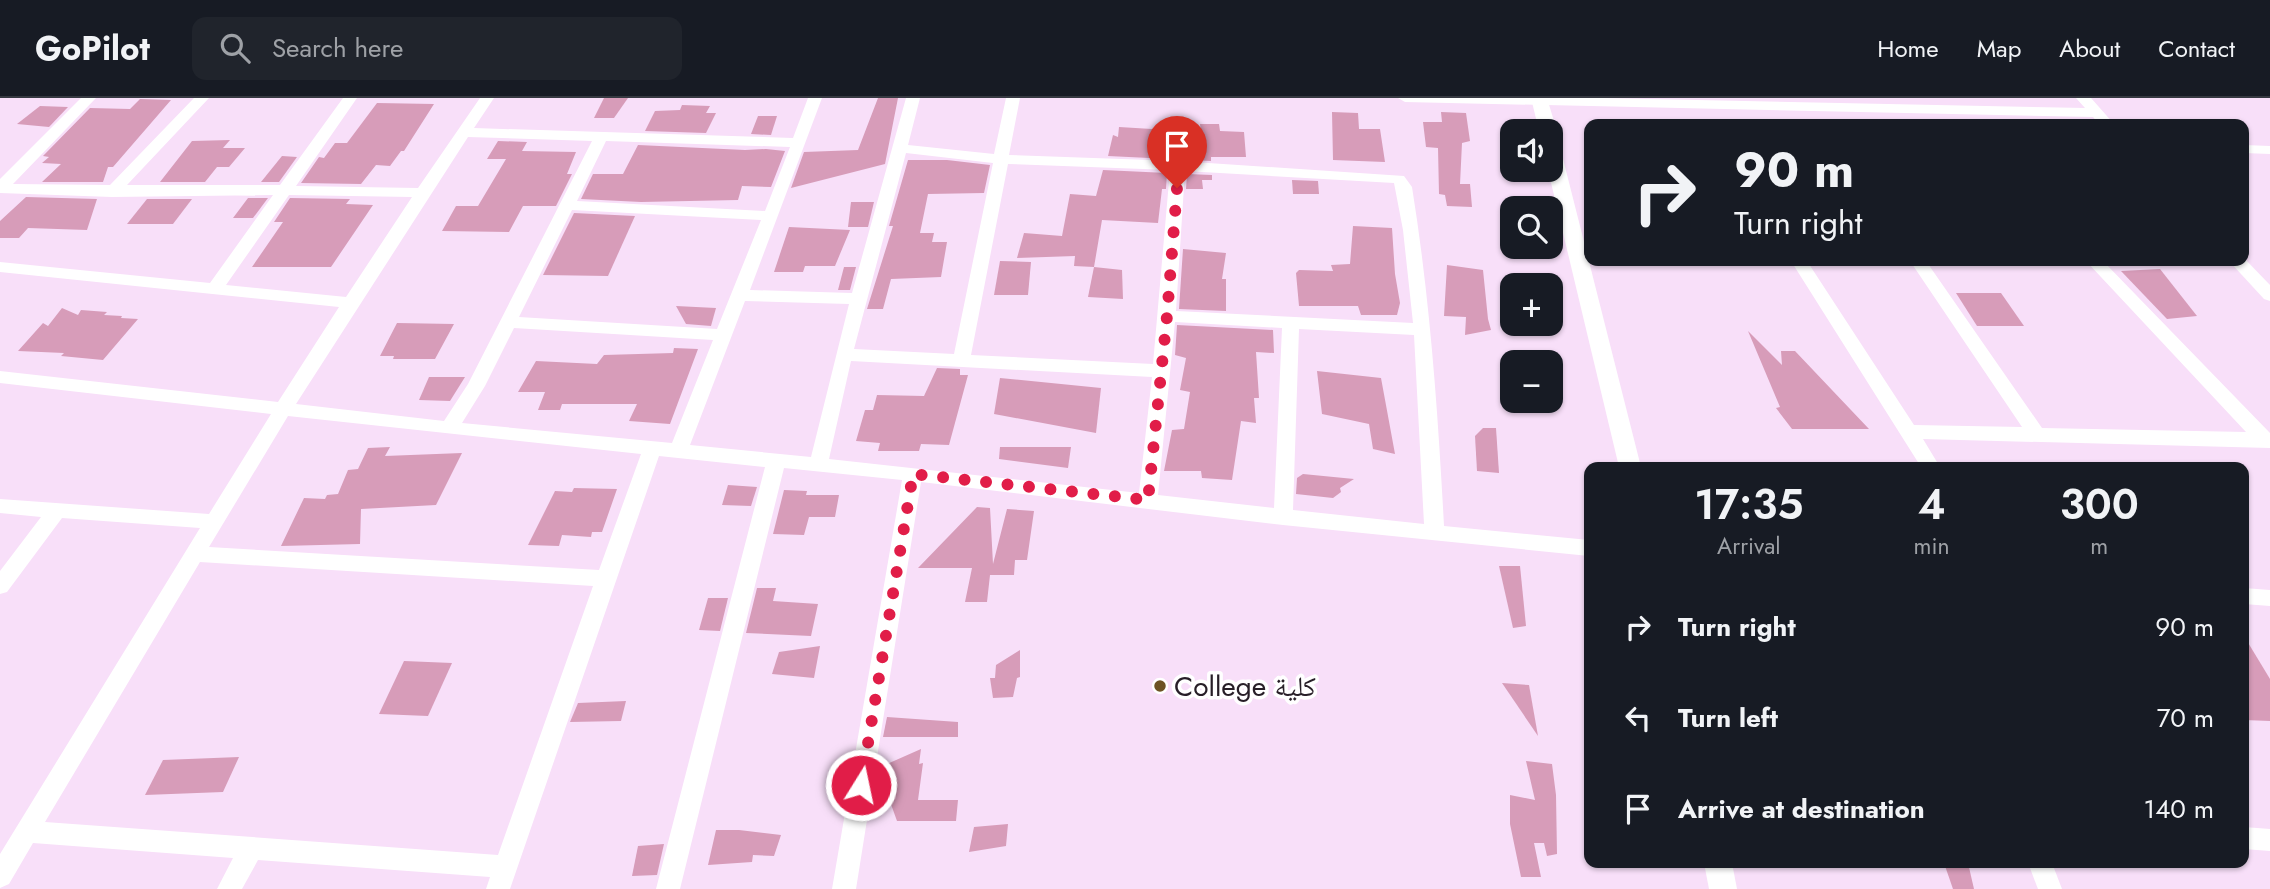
<!DOCTYPE html>
<html lang="en">
<head>
<meta charset="utf-8">
<style>
  :root { --surface:#171b24; --page:#20242c; --text:#f1f3f6; --muted:#9ea1a6; --line:#363941 }
  body { margin:0; font-family:Jost,"Noto Naskh Arabic",sans-serif; background:var(--page); color:var(--text); height:100vh; display:flex; flex-direction:column; font-size:26px; white-space:nowrap }
  * { box-sizing:border-box; margin:0 }
  p { font-size:23px; color:var(--muted) }
  .icon { flex:none; width:38px; height:38px; fill:none; stroke:currentColor; stroke-width:2; stroke-linecap:round; stroke-linejoin:round }
  .map { position:relative; flex:1; overflow:hidden }
  .panel { position:absolute; left:1584px; top:364px; width:665px; height:406px; display:flex; flex-direction:column; background:var(--surface); border-radius:14px; box-shadow:0 2px 5px #0004 }
  .panel>* { flex:none }
  .hud { position:absolute; left:1584px; top:21px; width:665px; height:147px; border-radius:14px; box-shadow:0 2px 5px #0004; background:#171b24; color:var(--text); overflow:hidden }
  .fabs { position:absolute; left:1500px; top:21px; display:grid; gap:14px }
  .fabs a { display:grid; place-items:center; width:63px; height:63px; border-radius:14px; background:var(--surface); box-shadow:0 2px 5px #0004; font-size:35px }
  .pin { position:absolute; display:grid; place-items:center; width:60px; height:60px; color:#fff; margin:-72px -30px; border-radius:50% 50% 50% 0; rotate:-45deg; box-shadow:0 0 7px #0007 }
  .pin .icon { rotate:45deg }
  .me { position:absolute; width:77px; margin:-38px; rotate:10deg; stroke-linejoin:round; filter:drop-shadow(0 0 5px #0008) }
  .turn { display:flex; align-items:center; gap:24px; height:147px; padding:0 35px; font-size:32px }
  .turn .icon { width:91px; height:91px; stroke-width:2.5 }
  .turn b { display:block; font-size:49px; line-height:60px }
  .eta { display:flex; justify-content:space-evenly; align-items:center; height:119px; text-align:center }
  .eta b { font-size:42px; font-weight:600; line-height:49px }
  ul { padding:0; list-style:none }
  li { display:flex; align-items:center; gap:21px; height:91px; padding:0 35px }
  li div { flex:1 }
  li b { display:block; font-size:26px }
  li em { font-style:normal }
  header { display:flex; align-items:center; gap:42px; box-sizing:border-box; height:98px; padding:0 35px; background:var(--surface); border-bottom:2px solid var(--line) }
  header strong { font-size:33px }
  nav { display:flex; gap:38px; margin-inline-start:auto; font-size:24px }
  .search { width:490px; height:63px; background:var(--page); display:flex; align-items:center; gap:18px; box-sizing:border-box; padding:0 24px; border-radius:14px; color:var(--muted); font-size:26px }
  .map>svg:first-child { display:block }
</style>
</head>
<body>
<header>
<strong>GoPilot</strong>
<div class="search"><svg class="icon" aria-label="search" viewBox="0 0 24 24"><circle cx="10" cy="10" r="6"/><path d="M15 15l6 6"/></svg>Search here</div>
<nav><a>Home</a><a>Map</a><a>About</a><a>Contact</a></nav>
</header>
<div class="map">
<svg width="2270" height="791" viewBox="0 0 2270 791">
  <rect width="100%" height="100%" fill="#f8dff9"/>
  <g fill="#d79cb9">
    <path d="M 604,0 L 628,0 L 614,20 L 594,20 Z"/>
    <path d="M 878,0 L 898,0 L 885,66 L 791,90 L 804,54 L 858,52 Z"/>
    <path d="M 140,1 L 171,2 L 113,69 L 108,69 L 103,84 L 42,84 L 61,66 L 42,65 L 49,59 L 43,58 L 90,10 L 130,11 Z"/>
    <path d="M 377,5 L 434,6 L 404,53 L 401,53 L 390,68 L 376,67 L 361,86 L 301,85 L 319,59 L 324,60 L 335,45 L 347,45 Z"/>
    <path d="M 682,7 L 710,8 L 706,15 L 716,15 L 706,35 L 645,33 L 655,13 L 680,12 Z"/>
    <path d="M 40,8 L 68,9 L 49,29 L 17,26 Z"/>
    <path d="M 1332,14 L 1358,15 L 1359,31 L 1380,31 L 1385,64 L 1333,62 Z"/>
    <path d="M 1441,14 L 1466,15 L 1470,43 L 1462,45 L 1460,86 L 1470,86 L 1472,109 L 1447,108 L 1445,97 L 1439,96 L 1438,50 L 1426,49 L 1423,24 L 1442,24 Z"/>
    <path d="M 758,18 L 777,18 L 771,37 L 751,36 Z"/>
    <path d="M 1200,26 L 1219,26 L 1220,33 L 1244,34 L 1246,59 L 1211,59 L 1211,63 L 1108,58 L 1113,37 L 1118,39 L 1119,29 L 1201,34 Z"/>
    <path d="M 230,42 L 223,50 L 245,50 L 229,69 L 217,69 L 205,84 L 160,84 L 192,43 Z"/>
    <path d="M 498,43 L 527,44 L 522,53 L 576,54 L 567,76 L 572,76 L 556,108 L 523,108 L 509,134 L 442,133 L 456,108 L 478,108 L 506,61 L 487,61 Z"/>
    <path d="M 638,47 L 745,52 L 766,51 L 785,53 L 771,89 L 742,88 L 738,102 L 641,104 L 581,101 L 593,76 L 623,76 Z"/>
    <path d="M 282,58 L 297,59 L 279,84 L 261,84 Z"/>
    <path d="M 908,62 L 947,62 L 990,67 L 984,95 L 928,96 L 920,135 L 934,135 L 932,144 L 947,144 L 941,179 L 891,181 L 883,211 L 867,211 L 893,128 L 889,128 Z"/>
    <path d="M 1103,72 L 1167,75 L 1166,91 L 1162,91 L 1158,125 L 1102,122 L 1094,169 L 1074,168 L 1075,158 L 1017,160 L 1024,135 L 1062,138 L 1070,96 L 1096,98 Z"/>
    <path d="M 1187,76 L 1212,77 L 1212,82 L 1202,82 L 1203,91 L 1186,91 Z"/>
    <path d="M 1292,82 L 1318,83 L 1319,96 L 1293,96 Z"/>
    <path d="M 26,99 L 97,101 L 87,132 L 28,130 L 19,140 L 0,140 L 0,123 Z"/>
    <path d="M 248,100 L 268,100 L 253,120 L 233,120 Z"/>
    <path d="M 290,100 L 350,101 L 346,106 L 373,107 L 331,169 L 252,169 L 283,124 L 274,124 Z"/>
    <path d="M 147,101 L 192,101 L 173,126 L 127,126 Z"/>
    <path d="M 851,104 L 874,104 L 868,129 L 848,129 Z"/>
    <path d="M 574,115 L 635,118 L 608,178 L 543,177 Z"/>
    <path d="M 1353,128 L 1392,130 L 1395,176 L 1400,205 L 1397,217 L 1361,217 L 1358,208 L 1299,208 L 1296,175 L 1299,172 L 1333,173 L 1331,167 L 1350,166 Z"/>
    <path d="M 789,129 L 850,132 L 835,168 L 805,168 L 803,174 L 774,174 Z"/>
    <path d="M 1183,151 L 1226,155 L 1222,181 L 1226,181 L 1226,213 L 1179,211 Z"/>
    <path d="M 1000,163 L 1031,164 L 1028,197 L 994,197 Z"/>
    <path d="M 1447,167 L 1483,172 L 1488,221 L 1491,232 L 1465,237 L 1466,219 L 1444,218 Z"/>
    <path d="M 844,169 L 856,169 L 850,192 L 838,192 Z"/>
    <path d="M 1094,169 L 1122,172 L 1123,201 L 1088,199 Z"/>
    <path d="M 2160,171 L 2197,218 L 2167,221 L 2121,173 Z"/>
    <path d="M 1956,195 L 2001,195 L 2024,228 L 1977,228 Z"/>
    <path d="M 676,208 L 716,210 L 711,228 L 686,226 Z"/>
    <path d="M 62,210 L 78,217 L 81,212 L 107,214 L 104,217 L 122,218 L 121,220 L 138,221 L 103,262 L 61,258 L 64,255 L 18,253 L 43,225 L 48,228 Z"/>
    <path d="M 397,225 L 454,226 L 435,261 L 393,261 L 394,258 L 380,258 Z"/>
    <path d="M 1177,227 L 1273,232 L 1274,255 L 1256,254 L 1259,300 L 1254,300 L 1256,325 L 1241,323 L 1232,382 L 1202,380 L 1201,373 L 1164,373 L 1172,332 L 1184,331 L 1190,294 L 1180,292 L 1186,260 L 1175,257 Z"/>
    <path d="M 1748,233 L 1782,267 L 1781,253 L 1795,253 L 1869,331 L 1792,331 L 1776,310 L 1780,309 Z"/>
    <path d="M 674,250 L 698,251 L 670,326 L 629,323 L 637,306 L 562,306 L 560,312 L 538,312 L 545,294 L 518,294 L 536,263 L 597,266 L 604,257 L 673,255 Z"/>
    <path d="M 937,270 L 960,271 L 960,277 L 968,277 L 949,347 L 921,346 L 919,353 L 878,353 L 880,345 L 856,343 L 865,312 L 873,312 L 877,297 L 924,298 Z"/>
    <path d="M 1317,273 L 1381,280 L 1395,356 L 1373,351 L 1369,326 L 1322,316 Z"/>
    <path d="M 429,279 L 465,279 L 450,303 L 419,302 Z"/>
    <path d="M 1000,280 L 1101,290 L 1096,335 L 994,316 Z"/>
    <path d="M 1483,330 L 1496,330 L 1499,375 L 1477,373 L 1475,338 Z"/>
    <path d="M 390,349 L 385,358 L 462,355 L 436,407 L 361,411 L 360,446 L 281,448 L 304,400 L 325,401 L 327,397 L 338,396 L 348,372 L 358,371 L 368,350 Z"/>
    <path d="M 1000,349 L 1071,349 L 1068,370 L 999,361 Z"/>
    <path d="M 1303,376 L 1354,381 L 1340,390 L 1341,394 L 1333,400 L 1296,396 L 1297,380 Z"/>
    <path d="M 728,387 L 757,389 L 751,408 L 722,407 Z"/>
    <path d="M 574,390 L 617,391 L 602,434 L 592,434 L 591,439 L 562,437 L 559,448 L 528,447 L 555,393 L 572,394 Z"/>
    <path d="M 784,392 L 807,393 L 806,397 L 839,397 L 835,419 L 809,419 L 804,437 L 773,436 Z"/>
    <path d="M 977,409 L 990,410 L 993,466 L 1007,411 L 1034,413 L 1027,462 L 1015,462 L 1014,477 L 990,477 L 987,504 L 965,504 L 972,470 L 918,470 Z"/>
    <path d="M 1499,468 L 1520,468 L 1526,528 L 1513,530 Z"/>
    <path d="M 757,490 L 776,490 L 773,503 L 818,506 L 811,538 L 746,535 Z"/>
    <path d="M 708,500 L 728,500 L 720,533 L 699,532 Z"/>
    <path d="M 2244,538 L 2270,581 L 2270,623 L 2244,622 Z"/>
    <path d="M 820,548 L 814,580 L 772,576 L 779,554 Z"/>
    <path d="M 1020,552 L 1020,579 L 1017,580 L 1013,599 L 993,600 L 990,580 L 995,580 L 996,567 Z"/>
    <path d="M 404,563 L 452,565 L 428,618 L 379,616 Z"/>
    <path d="M 1502,585 L 1529,587 L 1538,638 Z"/>
    <path d="M 626,603 L 621,623 L 570,624 L 578,605 Z"/>
    <path d="M 887,619 L 958,624 L 958,639 L 883,639 Z"/>
    <path d="M 921,651 L 919,666 L 923,665 L 918,702 L 958,702 L 956,723 L 897,723 L 878,670 Z"/>
    <path d="M 239,659 L 223,694 L 145,697 L 163,662 Z"/>
    <path d="M 1526,663 L 1552,666 L 1556,697 L 1557,756 L 1547,758 L 1544,745 L 1534,745 L 1541,779 L 1521,779 L 1510,726 L 1510,697 L 1535,702 Z"/>
    <path d="M 1008,726 L 1006,748 L 969,754 L 974,729 Z"/>
    <path d="M 716,732 L 739,732 L 781,737 L 774,758 L 753,757 L 752,764 L 708,767 Z"/>
    <path d="M 664,746 L 657,777 L 632,778 L 638,748 Z"/>
    <path d="M 1944,765 L 1968,765 L 1974,791 L 1953,791 Z"/>
  </g>
  <g fill="none" stroke-linecap="round" stroke-linejoin="round">
    <g fill="#fff" fill-rule="evenodd">
      <path d="M 81,0 L 96,0 L 13,86 L 110,87 L 194,0 L 209,0 L 127,87 L 280,87 L 343,0 L 357,0 L 296,88 L 418,90 L 480,0 L 494,0 L 474,30 L 793,40 L 808,0 L 822,0 L 750,192 L 852,195 L 906,0 L 920,0 L 908,47 L 994,56 L 1006,0 L 1020,0 L 1009,57 L 1178,63 L 1404,78 L 1412,89 C 1430,201 1438,314 1444,428 L 1589,442 L 1589,458 L 1283,427 L 921,384 L 856,791 L 832,791 L 902,382 L 784,370 L 680,791 L 656,791 L 765,369 L 659,358 L 510,791 L 486,791 L 490,779 L 258,762 L 242,791 L 217,791 L 233,760 L 33,745 L 9,786 L 0,790 L 0,756 L 200,430 L 62,420 L 7,494 L 0,496 L 0,473 L 41,419 L 0,415 L 0,401 L 209,416 L 271,316 L 0,285 L 0,273 L 278,304 L 339,209 L 0,174 L 0,164 L 210,185 L 273,97 L 112,99 L 0,95 L 0,81 ZM 468,39 L 592,43 L 468,286 L 444,323 L 296,306 ZM 606,43 L 790,49 L 765,113 L 577,103 ZM 906,55 L 993,65 L 954,256 L 854,251 ZM 1008,66 L 1170,72 L 1153,266 L 971,257 ZM 1185,73 L 1394,85 L 1403,132 L 1413,225 L 1176,213 ZM 289,97 L 412,99 L 346,199 L 226,187 ZM 572,112 L 761,122 L 717,231 L 519,219 ZM 745,203 L 849,206 L 811,359 L 690,347 ZM 1175,224 L 1282,230 L 1274,410 L 1158,397 ZM 514,230 L 713,242 L 672,345 L 462,325 L 485,288 ZM 1299,231 L 1414,237 L 1424,426 L 1293,412 ZM 851,263 L 1152,279 L 1139,395 L 829,361 ZM 288,318 L 641,356 L 599,472 L 209,449 ZM 200,464 L 593,488 L 498,757 L 45,724 Z"/>
      <path d="M 1398,0 L 1602,0 L 2085,10 L 2076,0 L 2091,0 L 2114,26 L 2099,26 L 2093,19 L 1405,4 Z"/>
      <path d="M 2244,47 L 2270,48 L 2270,56 L 2244,55 Z"/>
      <path d="M 2244,160 L 2270,187 L 2270,203 L 2264,201 L 2229,163 L 2244,163 Z"/>
      <path d="M 1791,163 L 1807,163 L 1914,327 L 2022,329 L 1910,163 L 1926,163 L 2042,330 L 2246,334 L 2086,163 L 2103,163 L 2270,335 L 2270,350 L 1923,341 L 1940,369 L 1921,369 Z"/>
      <path d="M 2244,490 L 2270,492 L 2270,508 L 2244,506 Z"/>
      <path d="M 2244,729 L 2270,731 L 2270,753 L 2244,751 Z"/>
      <path d="M 2028,765 L 2052,765 L 2062,791 L 2038,791 Z"/>
    </g>
    <g fill="#fff" fill-rule="evenodd">
      <path d="M 1531,0 L 1547,0 L 1557,33 L 1554,37 L 1550,38 L 1550,33 L 1539,33 Z"/>
      <path d="M 1550,40 L 1559,45 L 1641,369 L 1619,369 L 1548,72 L 1550,72 Z"/>
      <path d="M 1704,765 L 1732,765 L 1737,791 L 1709,791 Z"/>
    </g>
  </g>
  <g fill="none" stroke-linecap="round" stroke-linejoin="round">
    <path stroke="#e11d48" stroke-width="12" stroke-dasharray="0 21.6" d="M 861,687 L 913,376 L 1148,402 L 1167,218 L 1177,90"/>
  </g>
  <circle fill="#6c5223" stroke="#fff" stroke-width="2.5" cx="1160" cy="588" r="7"/>
  <g text-anchor="middle" dominant-baseline="central" stroke-width="7" stroke-linejoin="round" paint-order="stroke">
    <g font-size="28" fill="#271e27" stroke="#fff" text-anchor="start">
      <text x="1174" y="588">College كلية</text>
    </g>
  </g>
</svg>
<div class="fabs">
<a><svg class="icon" aria-label="sound" viewBox="0 0 24 24"><path d="M4 9h4l5-4v14l-5-4H4zM17 9q2 3 0 6"/></svg></a>
<a><svg class="icon" aria-label="search" viewBox="0 0 24 24"><circle cx="10" cy="10" r="6"/><path d="M15 15l6 6"/></svg></a>
<a>+</a>
<a>−</a>
</div>
<div class="pin" style="left:1177px;top:90px;background:#d93025"><svg class="icon" aria-label="arrive" viewBox="0 0 24 24"><path d="M6 21V4h12l-3 4 3 4H6"/></svg></div>
<svg class="me" style="left:861px;top:687px" viewBox="-20 -20 40 40"><circle r="17" fill="#e11d48" stroke="#fff" stroke-width="3"/><path d="M0-11L8 9 0 5-8 9z" fill="#fff"/></svg>
<div class="hud">
<div class="turn"><svg class="icon" aria-label="right" viewBox="0 0 24 24"><path d="M7 20v-9h11M14 6l5 5-5 5"/></svg><div><b>90 m</b>Turn right</div></div>
</div>
<section class="panel">
<div class="eta">
<div><b>17:35</b><p>Arrival</p></div>
<div><b>4</b><p>min</p></div>
<div><b>300</b><p>m</p></div>
</div>
<ul>
<li><svg class="icon" aria-label="right" viewBox="0 0 24 24"><path d="M7 20v-9h11M14 6l5 5-5 5"/></svg><div><b>Turn right</b></div><em>90 m</em></li>
<li><svg class="icon" aria-label="left" viewBox="0 0 24 24"><path d="M17 20v-9H6M10 6l-5 5 5 5"/></svg><div><b>Turn left</b></div><em>70 m</em></li>
<li><svg class="icon" aria-label="arrive" viewBox="0 0 24 24"><path d="M6 21V4h12l-3 4 3 4H6"/></svg><div><b>Arrive at destination</b></div><em>140 m</em></li>
</ul>
</section>
</div>
</body>
</html>
